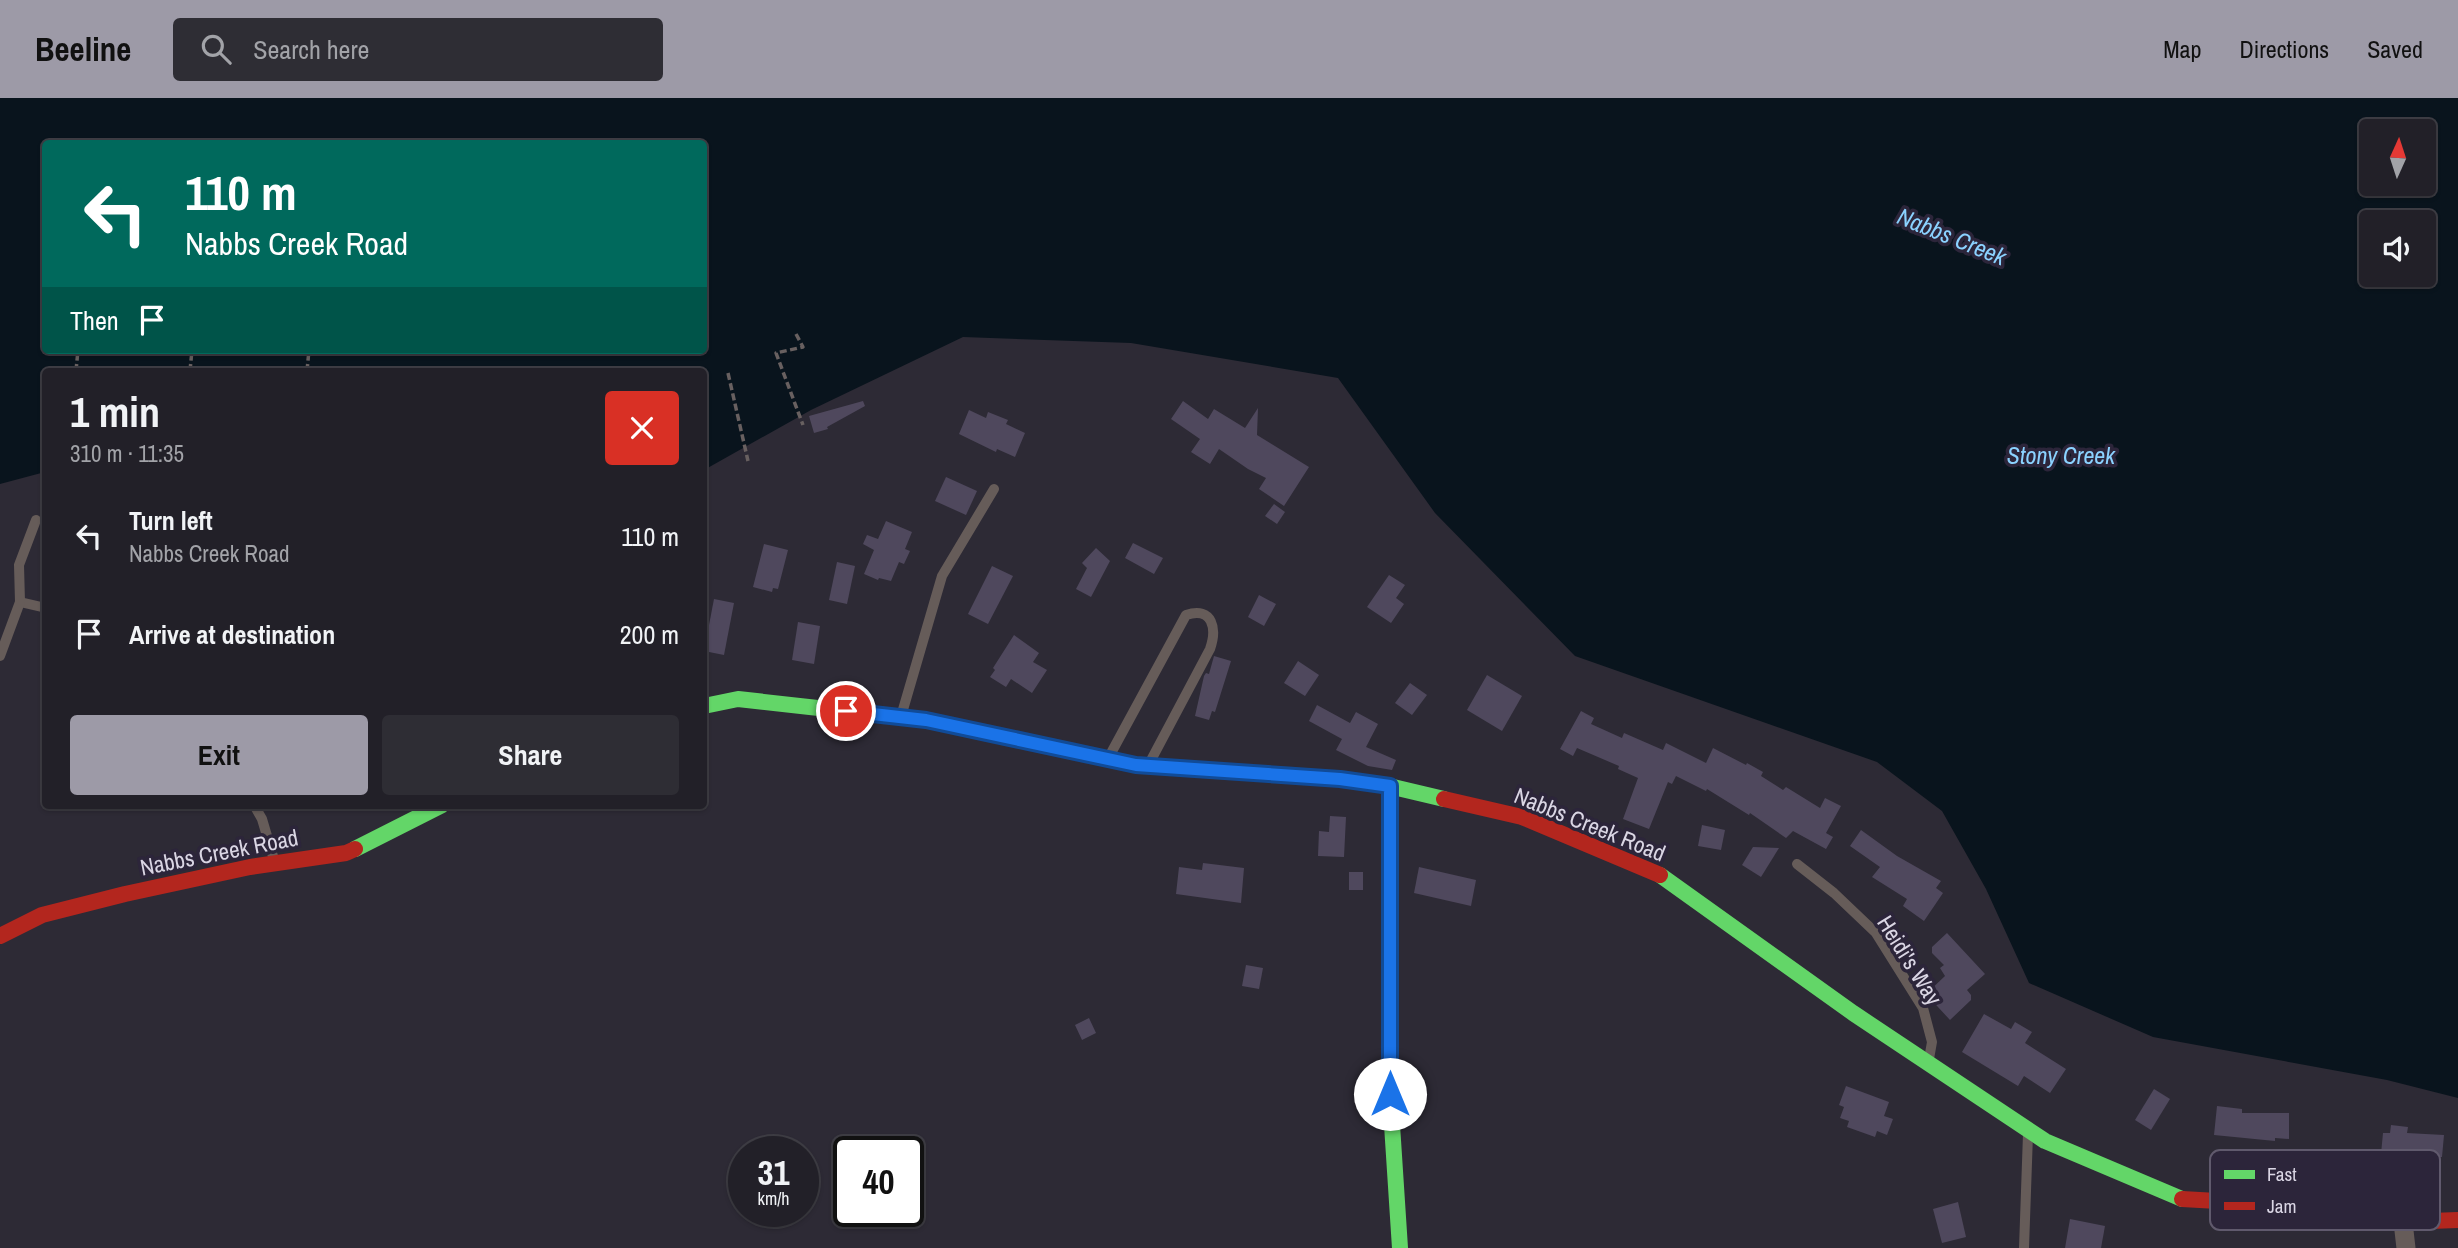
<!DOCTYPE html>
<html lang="en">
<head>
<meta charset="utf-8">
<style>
  :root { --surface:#222028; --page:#2e2d34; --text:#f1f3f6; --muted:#a2a3a8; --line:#3f3e45; --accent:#9d9aa7 }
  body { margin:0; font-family:"Archivo Narrow",sans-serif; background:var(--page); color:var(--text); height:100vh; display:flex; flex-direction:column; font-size:26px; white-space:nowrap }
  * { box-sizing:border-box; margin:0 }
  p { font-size:23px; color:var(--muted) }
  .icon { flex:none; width:38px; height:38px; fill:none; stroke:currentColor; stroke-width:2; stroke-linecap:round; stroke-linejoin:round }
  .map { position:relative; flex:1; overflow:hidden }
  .sheet { position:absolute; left:42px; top:270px; width:665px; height:441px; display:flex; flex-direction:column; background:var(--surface); border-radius:7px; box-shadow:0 2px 5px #0004,0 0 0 2px var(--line) }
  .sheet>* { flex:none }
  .guide { position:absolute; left:42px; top:42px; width:665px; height:214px; border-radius:7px; box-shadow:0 2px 5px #0004,0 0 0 2px var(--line); background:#00695c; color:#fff; overflow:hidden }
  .needle { width:46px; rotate:3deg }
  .buttons { position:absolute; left:2359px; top:21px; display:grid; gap:14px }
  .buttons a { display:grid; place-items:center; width:77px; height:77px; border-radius:7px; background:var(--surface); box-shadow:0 2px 5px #0004,0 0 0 2px var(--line); font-size:35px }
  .speed { position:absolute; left:728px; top:1038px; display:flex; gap:14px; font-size:35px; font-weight:700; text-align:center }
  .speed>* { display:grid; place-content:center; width:91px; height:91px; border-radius:50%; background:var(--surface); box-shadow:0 2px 5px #0004,0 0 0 2px var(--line); line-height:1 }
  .speed small { font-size:18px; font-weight:400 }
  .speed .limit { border:4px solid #111; border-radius:10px; background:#fff; color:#111 }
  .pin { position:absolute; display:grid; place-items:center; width:60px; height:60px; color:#fff; margin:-30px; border:4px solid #fff; border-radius:50%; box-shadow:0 2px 7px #0007 }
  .me { position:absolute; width:77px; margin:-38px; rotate:0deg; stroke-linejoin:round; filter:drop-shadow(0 0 5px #0008) }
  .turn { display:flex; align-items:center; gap:24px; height:147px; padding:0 28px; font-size:32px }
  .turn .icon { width:91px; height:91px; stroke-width:2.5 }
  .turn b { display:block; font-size:49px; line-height:60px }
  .then { display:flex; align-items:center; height:66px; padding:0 28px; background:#0003; gap:14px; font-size:26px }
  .round { display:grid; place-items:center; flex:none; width:74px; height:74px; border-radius:7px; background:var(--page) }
  .head { display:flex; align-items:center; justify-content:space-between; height:119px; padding:0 28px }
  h1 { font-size:42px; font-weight:700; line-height:52px }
  .cta { display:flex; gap:14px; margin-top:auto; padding:14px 28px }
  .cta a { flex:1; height:80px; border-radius:7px; background:var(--accent); color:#111; font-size:28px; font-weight:700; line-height:80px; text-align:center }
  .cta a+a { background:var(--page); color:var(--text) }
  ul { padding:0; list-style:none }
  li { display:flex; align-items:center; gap:21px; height:98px; padding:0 28px }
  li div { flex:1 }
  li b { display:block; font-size:26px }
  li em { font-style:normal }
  header { display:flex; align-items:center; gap:42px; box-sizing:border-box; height:98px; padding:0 35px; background:var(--accent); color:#111 }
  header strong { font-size:33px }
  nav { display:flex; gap:38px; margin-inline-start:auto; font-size:24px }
  .search { width:490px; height:63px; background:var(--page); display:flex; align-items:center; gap:18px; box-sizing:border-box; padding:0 24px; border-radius:7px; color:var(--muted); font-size:26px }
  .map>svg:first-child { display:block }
</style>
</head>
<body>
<header>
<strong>Beeline</strong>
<div class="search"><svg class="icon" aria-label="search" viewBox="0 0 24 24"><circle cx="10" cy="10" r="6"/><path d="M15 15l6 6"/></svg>Search here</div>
<nav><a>Map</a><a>Directions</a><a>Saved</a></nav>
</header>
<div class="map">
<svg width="2458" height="1150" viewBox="0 0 2458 1150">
  <rect width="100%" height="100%" fill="#2d2a35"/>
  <path fill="#09141d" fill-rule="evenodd" d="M 0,0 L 2458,0 L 2458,1000 L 2387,982 L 2153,939 L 2029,885 L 1986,791 L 1942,713 L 1877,664 L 1575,558 L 1435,415 L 1338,280 L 1131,245 L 963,239 L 811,312 L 704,372 L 704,273 L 46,273 L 45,374 L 0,386 ZM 2371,33 L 2424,33 L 2424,86 L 2371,86 ZM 46,46 L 704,46 L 704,252 L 46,252 ZM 2371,124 L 2424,124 L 2424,177 L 2371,177 Z"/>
  <g fill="#4f485d">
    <path d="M 863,303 L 865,308 L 827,329 L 828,331 L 814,335 L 809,318 Z"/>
    <path d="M 1183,303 L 1208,321 L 1214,311 L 1245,330 L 1258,310 L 1257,337 L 1309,369 L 1284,408 L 1259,391 L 1266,380 L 1248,371 L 1219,351 L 1210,366 L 1191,354 L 1200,341 L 1171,321 Z"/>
    <path d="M 969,312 L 986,320 L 988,314 L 1008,322 L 1006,326 L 1025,335 L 1015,359 L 997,351 L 996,354 L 959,336 Z"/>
    <path d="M 946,379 L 977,393 L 966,417 L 935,403 Z"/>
    <path d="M 1274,406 L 1285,414 L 1277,426 L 1265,418 Z"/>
    <path d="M 886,423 L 912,434 L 905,451 L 910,453 L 904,466 L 899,464 L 891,483 L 879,480 L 878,482 L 864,476 L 874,452 L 863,446 L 867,437 L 878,441 Z"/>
    <path d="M 1133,445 L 1163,460 L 1154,476 L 1125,460 Z"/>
    <path d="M 764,446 L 788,452 L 778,491 L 773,490 L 772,494 L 753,489 Z"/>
    <path d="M 1096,450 L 1110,463 L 1091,499 L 1076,491 L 1087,470 L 1082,465 Z"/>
    <path d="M 837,464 L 855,468 L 847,506 L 829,502 Z"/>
    <path d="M 992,468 L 1013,478 L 988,526 L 968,516 Z"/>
    <path d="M 1389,477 L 1405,487 L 1396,500 L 1404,506 L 1391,525 L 1367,509 Z"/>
    <path d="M 1259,497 L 1276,506 L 1264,528 L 1248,519 Z"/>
    <path d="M 714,501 L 734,505 L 724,557 L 704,553 Z"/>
    <path d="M 798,524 L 820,528 L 814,566 L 792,562 Z"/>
    <path d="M 1014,537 L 1039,555 L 1033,564 L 1047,572 L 1032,595 L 1011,581 L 1006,589 L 990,579 L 995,572 L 993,570 Z"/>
    <path d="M 1214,558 L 1231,563 L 1215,614 L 1212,613 L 1209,622 L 1195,618 L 1204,578 L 1206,575 L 1209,576 Z"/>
    <path d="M 1298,563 L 1319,577 L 1305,598 L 1284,585 Z"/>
    <path d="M 1487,577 L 1522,598 L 1502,633 L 1467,612 Z"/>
    <path d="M 1410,585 L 1427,597 L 1412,617 L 1395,605 Z"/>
    <path d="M 1317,607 L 1350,625 L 1356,614 L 1378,626 L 1366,649 L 1396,662 L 1392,672 L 1368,668 L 1336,652 L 1342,641 L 1309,623 Z"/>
    <path d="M 1581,613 L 1594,620 L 1591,626 L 1622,640 L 1624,635 L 1663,652 L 1666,645 L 1706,665 L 1713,650 L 1746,667 L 1747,665 L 1763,674 L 1761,678 L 1783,692 L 1786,689 L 1820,710 L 1825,700 L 1841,708 L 1826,735 L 1833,739 L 1826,751 L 1793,733 L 1786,740 L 1750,715 L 1749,717 L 1707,691 L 1706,693 L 1676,678 L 1672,686 L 1668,684 L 1649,731 L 1623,721 L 1638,680 L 1618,671 L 1619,668 L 1577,650 L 1573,658 L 1560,651 Z"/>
    <path d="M 1330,718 L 1346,719 L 1344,759 L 1318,758 L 1319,733 L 1329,734 Z"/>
    <path d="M 1702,727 L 1725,732 L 1721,752 L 1698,748 Z"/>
    <path d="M 1861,732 L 1897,758 L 1941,783 L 1936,790 L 1943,795 L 1924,823 L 1903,808 L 1907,801 L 1872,779 L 1880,769 L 1850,748 Z"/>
    <path d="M 1753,749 L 1779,750 L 1761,779 L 1742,767 Z"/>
    <path d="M 1203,765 L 1244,770 L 1241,805 L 1176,796 L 1179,769 L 1202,772 Z"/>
    <path d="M 1419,769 L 1476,782 L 1471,808 L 1414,795 Z"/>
    <rect x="1349" y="774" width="14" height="18"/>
    <path d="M 1947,835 L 1985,876 L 1967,892 L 1971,897 L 1971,902 L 1950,922 L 1926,896 L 1945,878 L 1940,870 L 1944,867 L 1932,855 L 1932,849 Z"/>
    <path d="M 1246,867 L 1263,870 L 1259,891 L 1242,888 Z"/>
    <path d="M 1984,916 L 2011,931 L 2015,924 L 2032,934 L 2025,945 L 2066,971 L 2050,995 L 2024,978 L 2018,988 L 1962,954 Z"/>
    <path d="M 1089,920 L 1096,935 L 1082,942 L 1075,927 Z"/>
    <path d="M 1846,988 L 1889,1004 L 1884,1018 L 1893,1021 L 1887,1037 L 1877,1033 L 1875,1039 L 1847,1029 L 1849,1023 L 1840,1020 L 1844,1009 L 1839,1007 Z"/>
    <path d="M 2154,991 L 2170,1001 L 2151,1032 L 2135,1022 Z"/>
    <path d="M 2217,1008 L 2242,1011 L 2242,1015 L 2289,1015 L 2289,1041 L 2275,1040 L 2275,1043 L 2214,1037 Z"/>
    <path d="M 2391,1027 L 2408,1029 L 2407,1035 L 2444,1037 L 2442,1059 L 2381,1056 L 2383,1035 L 2390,1035 Z"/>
    <path d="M 1958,1104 L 1966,1139 L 1942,1145 L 1933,1111 Z"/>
    <path d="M 2070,1121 L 2105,1128 L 2101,1150 L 2065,1150 Z"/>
  </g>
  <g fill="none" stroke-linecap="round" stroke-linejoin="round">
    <g stroke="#686060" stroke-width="3.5" stroke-dasharray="7 3.5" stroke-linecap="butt">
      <path d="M 796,236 L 803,249 L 776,255 L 803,327"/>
      <path d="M 76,273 L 78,252"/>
      <path d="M 190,273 L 192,252"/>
      <path d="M 307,273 L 309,252"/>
      <path d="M 728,275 L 748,363"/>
    </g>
    <g stroke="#665c59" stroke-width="10">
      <path d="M 20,504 L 46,510"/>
      <path d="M 0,558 L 20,504 L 19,467 L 36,422"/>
      <path d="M 902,615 L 942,478 L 994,391"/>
      <path d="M 1110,657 L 1186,517 C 1213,508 1217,531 1210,551 L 1150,664"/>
      <path d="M 254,707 L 262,721 L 275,765"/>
      <path d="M 1797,766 L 1834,795 L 1876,835 L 1923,910 L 1932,944 L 1929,961"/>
      <path d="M 2024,1150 L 2028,1036"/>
    </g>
    <path stroke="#665c59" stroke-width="19" d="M 2403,1124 L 2406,1150"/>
    <g stroke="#63d668" stroke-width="16">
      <path d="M 704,608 L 738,601 L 926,622 L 1136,667 L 1340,681 L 1389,688 L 1444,701"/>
      <path d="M 1389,688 L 1390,996 L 1400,1150"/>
      <path d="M 355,751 L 442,707"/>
      <path d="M 1660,777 L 1853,915 L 2045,1043 L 2182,1101"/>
    </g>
    <g stroke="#b3261e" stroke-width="16">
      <path d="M 1444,701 L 1522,719 L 1660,777"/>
      <path d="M 0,838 L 42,817 L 125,796 L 250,769 L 346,755 L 355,751"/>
      <path d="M 2182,1101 L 2307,1108 L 2403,1124 L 2458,1122"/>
    </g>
  </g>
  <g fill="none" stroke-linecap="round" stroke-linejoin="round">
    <g stroke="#114b97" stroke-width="18">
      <path id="route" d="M 846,613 L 926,622 L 1136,667 L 1340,681 L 1390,688 L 1390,996"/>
    </g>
    <use href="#route" stroke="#1a73e8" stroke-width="12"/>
  </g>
  <g text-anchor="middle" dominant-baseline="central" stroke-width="7" stroke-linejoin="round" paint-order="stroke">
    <g font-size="23" fill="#dad6e4" stroke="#2c253a">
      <text transform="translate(1590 726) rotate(22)">Nabbs Creek Road</text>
      <text transform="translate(219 754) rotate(-11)">Nabbs Creek Road</text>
      <text transform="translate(1910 862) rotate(58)">Heidi's Way</text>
    </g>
    <g font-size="24" font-style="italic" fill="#8bd2ff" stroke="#2c253a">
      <text transform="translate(1952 138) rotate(22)">Nabbs Creek</text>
      <text x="2061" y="357">Stony Creek</text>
    </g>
  </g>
  <rect x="2210" y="1052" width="230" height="80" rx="10" fill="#2c253a" stroke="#605a6d" stroke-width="2"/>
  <rect x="2224" y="1072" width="31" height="9" fill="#63d668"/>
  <rect x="2224" y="1104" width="31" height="8" fill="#b3261e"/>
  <g font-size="19" fill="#dad6e4">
    <text x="2267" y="1083">Fast</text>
    <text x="2267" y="1115">Jam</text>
  </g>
</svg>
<div class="buttons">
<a><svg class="needle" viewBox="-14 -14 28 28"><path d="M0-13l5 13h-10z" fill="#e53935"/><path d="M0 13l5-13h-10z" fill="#a2a3a8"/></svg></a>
<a><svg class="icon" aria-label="sound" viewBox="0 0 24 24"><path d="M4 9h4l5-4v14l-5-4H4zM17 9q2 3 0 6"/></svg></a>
</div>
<div class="speed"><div>31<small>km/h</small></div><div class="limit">40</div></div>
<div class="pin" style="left:846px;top:613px;background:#d93025"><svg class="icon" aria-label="arrive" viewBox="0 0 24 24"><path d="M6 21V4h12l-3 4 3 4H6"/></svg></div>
<svg class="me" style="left:1390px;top:996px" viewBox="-20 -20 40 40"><circle r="19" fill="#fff"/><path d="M0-13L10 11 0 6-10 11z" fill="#1a73e8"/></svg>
<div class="guide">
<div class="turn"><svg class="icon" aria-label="left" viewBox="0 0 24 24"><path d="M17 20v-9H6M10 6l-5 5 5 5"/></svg><div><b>110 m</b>Nabbs Creek Road</div></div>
<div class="then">Then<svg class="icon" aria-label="arrive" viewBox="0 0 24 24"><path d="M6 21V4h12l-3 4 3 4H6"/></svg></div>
</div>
<section class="sheet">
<div class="head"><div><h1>1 min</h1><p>310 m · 11:35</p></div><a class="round" style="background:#d93025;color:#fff"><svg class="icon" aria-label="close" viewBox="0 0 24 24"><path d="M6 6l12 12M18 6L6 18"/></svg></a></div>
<ul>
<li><svg class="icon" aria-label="left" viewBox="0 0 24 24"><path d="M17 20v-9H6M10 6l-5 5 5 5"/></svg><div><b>Turn left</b><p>Nabbs Creek Road</p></div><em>110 m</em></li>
<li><svg class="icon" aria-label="arrive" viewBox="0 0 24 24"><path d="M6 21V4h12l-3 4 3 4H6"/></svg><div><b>Arrive at destination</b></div><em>200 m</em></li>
</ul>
<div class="cta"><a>Exit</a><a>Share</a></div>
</section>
</div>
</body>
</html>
